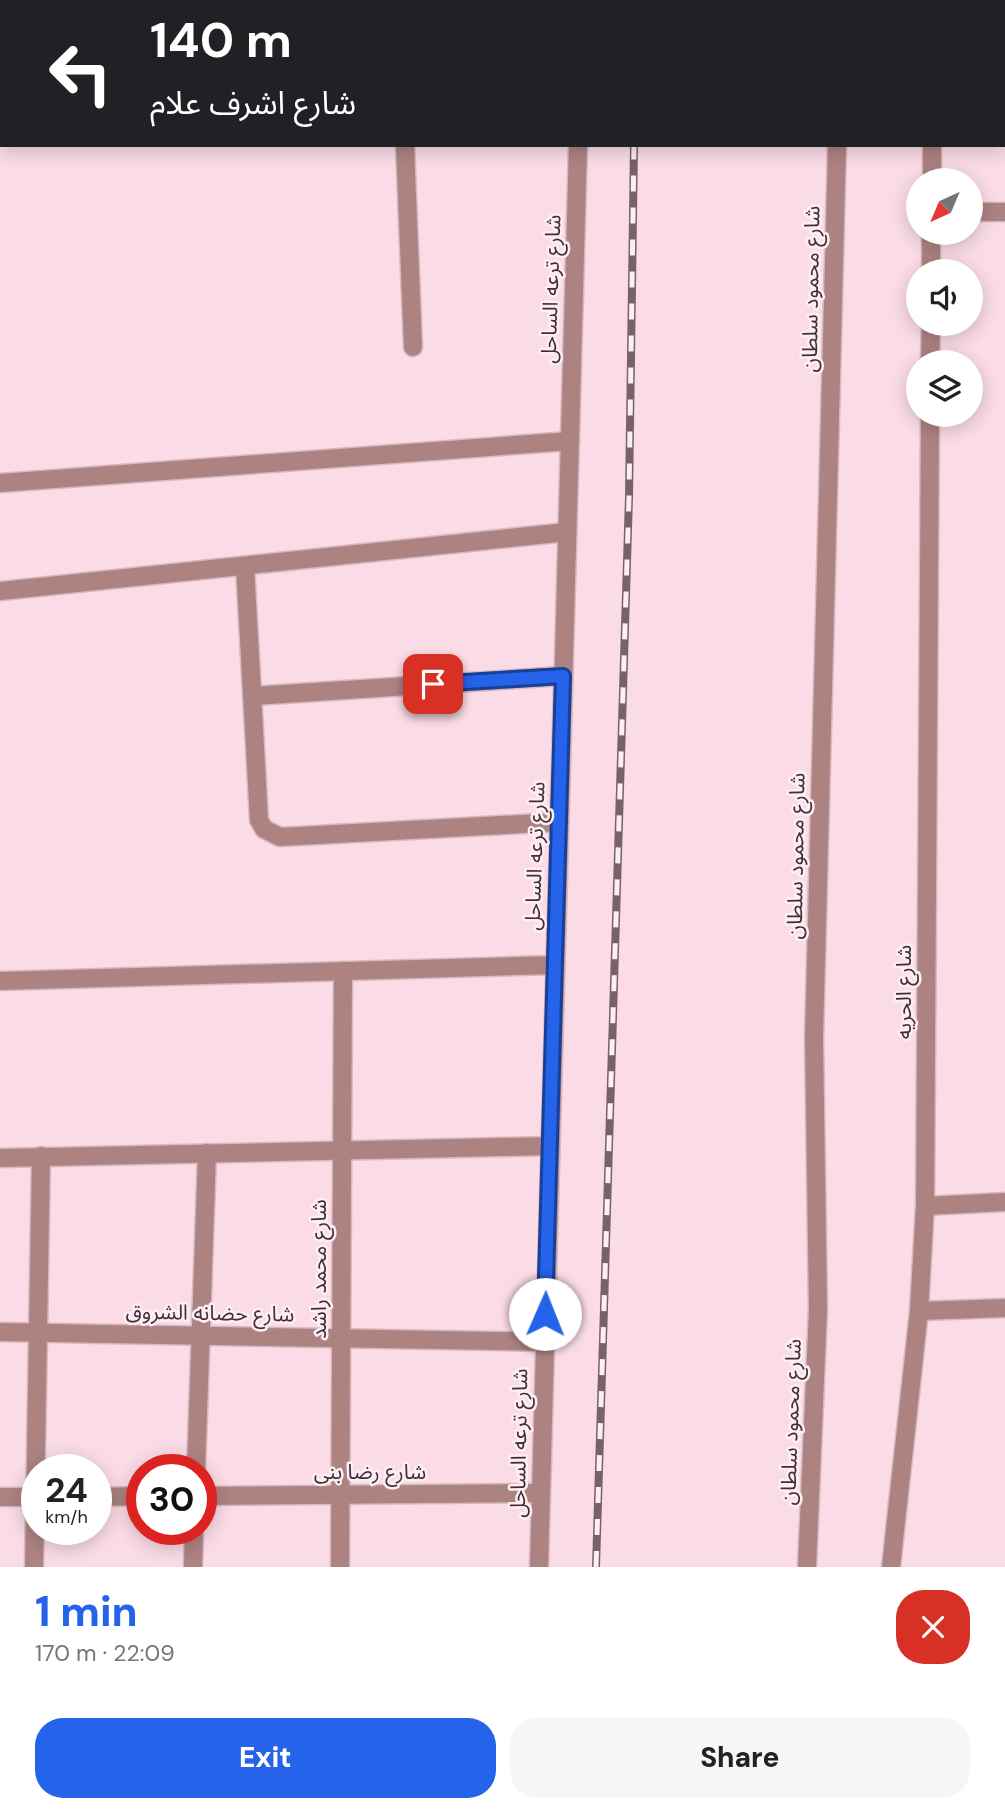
<!DOCTYPE html>
<html lang="en">
<head>
<meta charset="utf-8">
<style>
  :root { --surface:#fff; --page:#f6f6f6; --text:#222; --muted:#767676; --accent:#2563eb }
  body { margin:0; font-family:"DM Sans","Noto Sans Arabic",sans-serif; background:var(--page); color:var(--text); height:100vh; display:flex; flex-direction:column; font-size:26px; white-space:nowrap }
  * { box-sizing:border-box; margin:0 }
  p { font-size:23px; color:var(--muted) }
  .icon { flex:none; width:38px; height:38px; fill:none; stroke:currentColor; stroke-width:2; stroke-linecap:round; stroke-linejoin:round }
  .map { position:relative; height:1567px; overflow:hidden }
  .details { display:flex; flex-direction:column; background:var(--surface); flex:1 }
  .details>* { flex:none }
  .hud { position:absolute; left:0px; top:0px; width:1006px; height:147px; box-shadow:0 4px 18px #0003; background:#202124; color:#fff; overflow:hidden }
  .needle { width:46px; rotate:224deg }
  .buttons { position:absolute; left:906px; top:168px; display:grid; gap:14px }
  .buttons a { display:grid; place-items:center; width:77px; height:77px; border-radius:50%; background:var(--surface); box-shadow:0 4px 18px #0003; font-size:35px }
  .speed { position:absolute; left:21px; top:1454px; display:flex; gap:14px; font-size:35px; font-weight:700; text-align:center }
  .speed>* { display:grid; place-content:center; width:91px; height:91px; border-radius:50%; background:var(--surface); box-shadow:0 4px 18px #0003; line-height:1 }
  .speed small { font-size:18px; font-weight:400 }
  .speed .limit { border:10px solid #d22; background:#fff; color:#111 }
  .pin { position:absolute; display:grid; place-items:center; width:60px; height:60px; color:#fff; margin:-30px; border-radius:14px; box-shadow:0 4px 10px #0006 }
  .me { position:absolute; width:77px; margin:-38px; rotate:1deg; stroke-linejoin:round; filter:drop-shadow(0 0 5px #0008) }
  .turn { display:flex; align-items:center; gap:24px; height:147px; padding:0 35px; font-size:32px }
  .turn .icon { width:91px; height:91px; stroke-width:2.5 }
  .turn b { display:block; font-size:49px; line-height:60px }
  .round { display:grid; place-items:center; flex:none; width:74px; height:74px; border-radius:28px; background:var(--page) }
  .summary { display:flex; align-items:center; justify-content:space-between; height:119px; padding:0 35px }
  h1 { font-size:42px; font-weight:800; line-height:52px; color:var(--accent) }
  .cta { display:flex; gap:14px; margin-top:auto; padding:14px 35px }
  .cta a { flex:1; height:80px; border-radius:28px; background:var(--accent); color:#fff; font-size:28px; font-weight:800; line-height:80px; text-align:center }
  .cta a+a { background:var(--page); color:var(--text) }
  .map>svg:first-child { display:block }
</style>
</head>
<body>
<div class="map">
<svg width="1005" height="1567" viewBox="0 0 1005 1567">
  <rect width="100%" height="100%" fill="#fbdce6"/>
  <g fill="none" stroke-linecap="round" stroke-linejoin="round">
    <g stroke="#d5bac3" stroke-width="21">
      <g id="minor">
        <path d="M 498,0 L 498,2"/>
        <path d="M 215,2 L 231,0"/>
        <path d="M 581,2 L 581,0"/>
        <path d="M 841,2 L 841,0"/>
        <path d="M 933,2 L 933,0"/>
        <path d="M 0,31 L 2,31"/>
        <path d="M 405,145 L 413,347"/>
        <path d="M 932,180 L 932,145"/>
        <path d="M 983,212 L 1005,212"/>
        <path d="M 931,271 L 931,233"/>
        <path d="M 930,362 L 931,324"/>
        <path d="M 0,483 L 570,441"/>
        <path d="M 245,566 L 259,820 L 264,829 L 280,837 L 559,822"/>
        <path d="M 0,591 L 567,532"/>
        <path d="M 252,696 L 563,676"/>
        <path d="M 0,981 L 555,965"/>
        <path d="M 0,1158 L 550,1146"/>
        <path d="M 925,1206 L 1005,1202"/>
        <path d="M 919,1311 L 1005,1308"/>
        <path d="M 0,1332 L 545,1342"/>
        <path d="M 196,1470 L 207,1153"/>
        <path d="M 201,1496 L 540,1493"/>
        <path d="M 0,1497 L 37,1497"/>
        <path d="M 96,1497 L 142,1496"/>
        <path d="M 34,1567 L 41,1156"/>
        <path d="M 193,1567 L 194,1530"/>
        <path d="M 340,1567 L 343,971"/>
        <path d="M 539,1567 L 578,145"/>
        <path d="M 807,1567 L 818,1309 L 814,1038 L 837,145"/>
        <path d="M 891,1567 L 919,1311 L 925,1206 L 930,415"/>
      </g>
    </g>
    <use href="#minor" stroke="#ad8382" stroke-width="18"/>
    <g stroke="#766268" stroke-width="8">
      <g id="rail">
        <path d="M 636,2 L 636,0"/>
        <path d="M 596,1567 L 629,497 L 634,145"/>
      </g>
    </g>
    <use href="#rail" stroke="#feeef3" stroke-width="5" stroke-dasharray="16" stroke-linecap="butt"/>
  </g>
  <g fill="none" stroke-linecap="round" stroke-linejoin="round">
    <g stroke="#184099" stroke-width="18">
      <path id="route" d="M 433,684 L 563,676 L 545,1314"/>
    </g>
    <use href="#route" stroke="#2563eb" stroke-width="12"/>
  </g>
  <g text-anchor="middle" dominant-baseline="central" stroke-width="5" stroke-linejoin="round" paint-order="stroke">
    <g font-size="21" fill="#3f3035" stroke="#feeef3">
      <text transform="translate(551 289) rotate(-88)">شارع ترعه الساحل</text>
      <text transform="translate(811 289) rotate(-89)">شارع محمود سلطان</text>
      <text transform="translate(535 856) rotate(-88)">شارع ترعه الساحل</text>
      <text transform="translate(796 856) rotate(-89)">شارع محمود سلطان</text>
      <text transform="translate(904 992) rotate(-90)">شارع الحريه</text>
      <text transform="translate(319 1269) rotate(-90)">شارع محمد راشد</text>
      <text transform="translate(210 1313) rotate(1)">شارع حضانه الشروق</text>
      <text transform="translate(791 1422) rotate(-88)">شارع محمود سلطان</text>
      <text transform="translate(519 1443) rotate(-89)">شارع ترعه الساحل</text>
      <text x="370" y="1472">شارع رضا بنى</text>
    </g>
  </g>
</svg>
<div class="buttons">
<a><svg class="needle" viewBox="-14 -14 28 28"><path d="M0-13l5 13h-10z" fill="#e53935"/><path d="M0 13l5-13h-10z" fill="#767676"/></svg></a>
<a><svg class="icon" aria-label="sound" viewBox="0 0 24 24"><path d="M4 9h4l5-4v14l-5-4H4zM17 9q2 3 0 6"/></svg></a>
<a><svg class="icon" aria-label="layers" viewBox="0 0 24 24"><path d="M12 4l9 5-9 5-9-5zM3 14l9 5 9-5"/></svg></a>
</div>
<div class="speed"><div>24<small>km/h</small></div><div class="limit">30</div></div>
<div class="pin" style="left:433px;top:684px;background:#d93025"><svg class="icon" aria-label="arrive" viewBox="0 0 24 24"><path d="M6 21V4h12l-3 4 3 4H6"/></svg></div>
<svg class="me" style="left:545px;top:1314px" viewBox="-20 -20 40 40"><circle r="19" fill="#fff"/><path d="M0-13L10 11 0 6-10 11z" fill="#2563eb"/></svg>
<div class="hud">
<div class="turn"><svg class="icon" aria-label="left" viewBox="0 0 24 24"><path d="M17 20v-9H6M10 6l-5 5 5 5"/></svg><div><b>140 m</b>شارع اشرف علام</div></div>
</div>
</div>
<section class="details">
<div class="summary"><div><h1>1 min</h1><p>170 m · 22:09</p></div><a class="round" style="background:#d93025;color:#fff"><svg class="icon" aria-label="close" viewBox="0 0 24 24"><path d="M6 6l12 12M18 6L6 18"/></svg></a></div>
<div class="cta"><a>Exit</a><a>Share</a></div>
</section>
</body>
</html>
